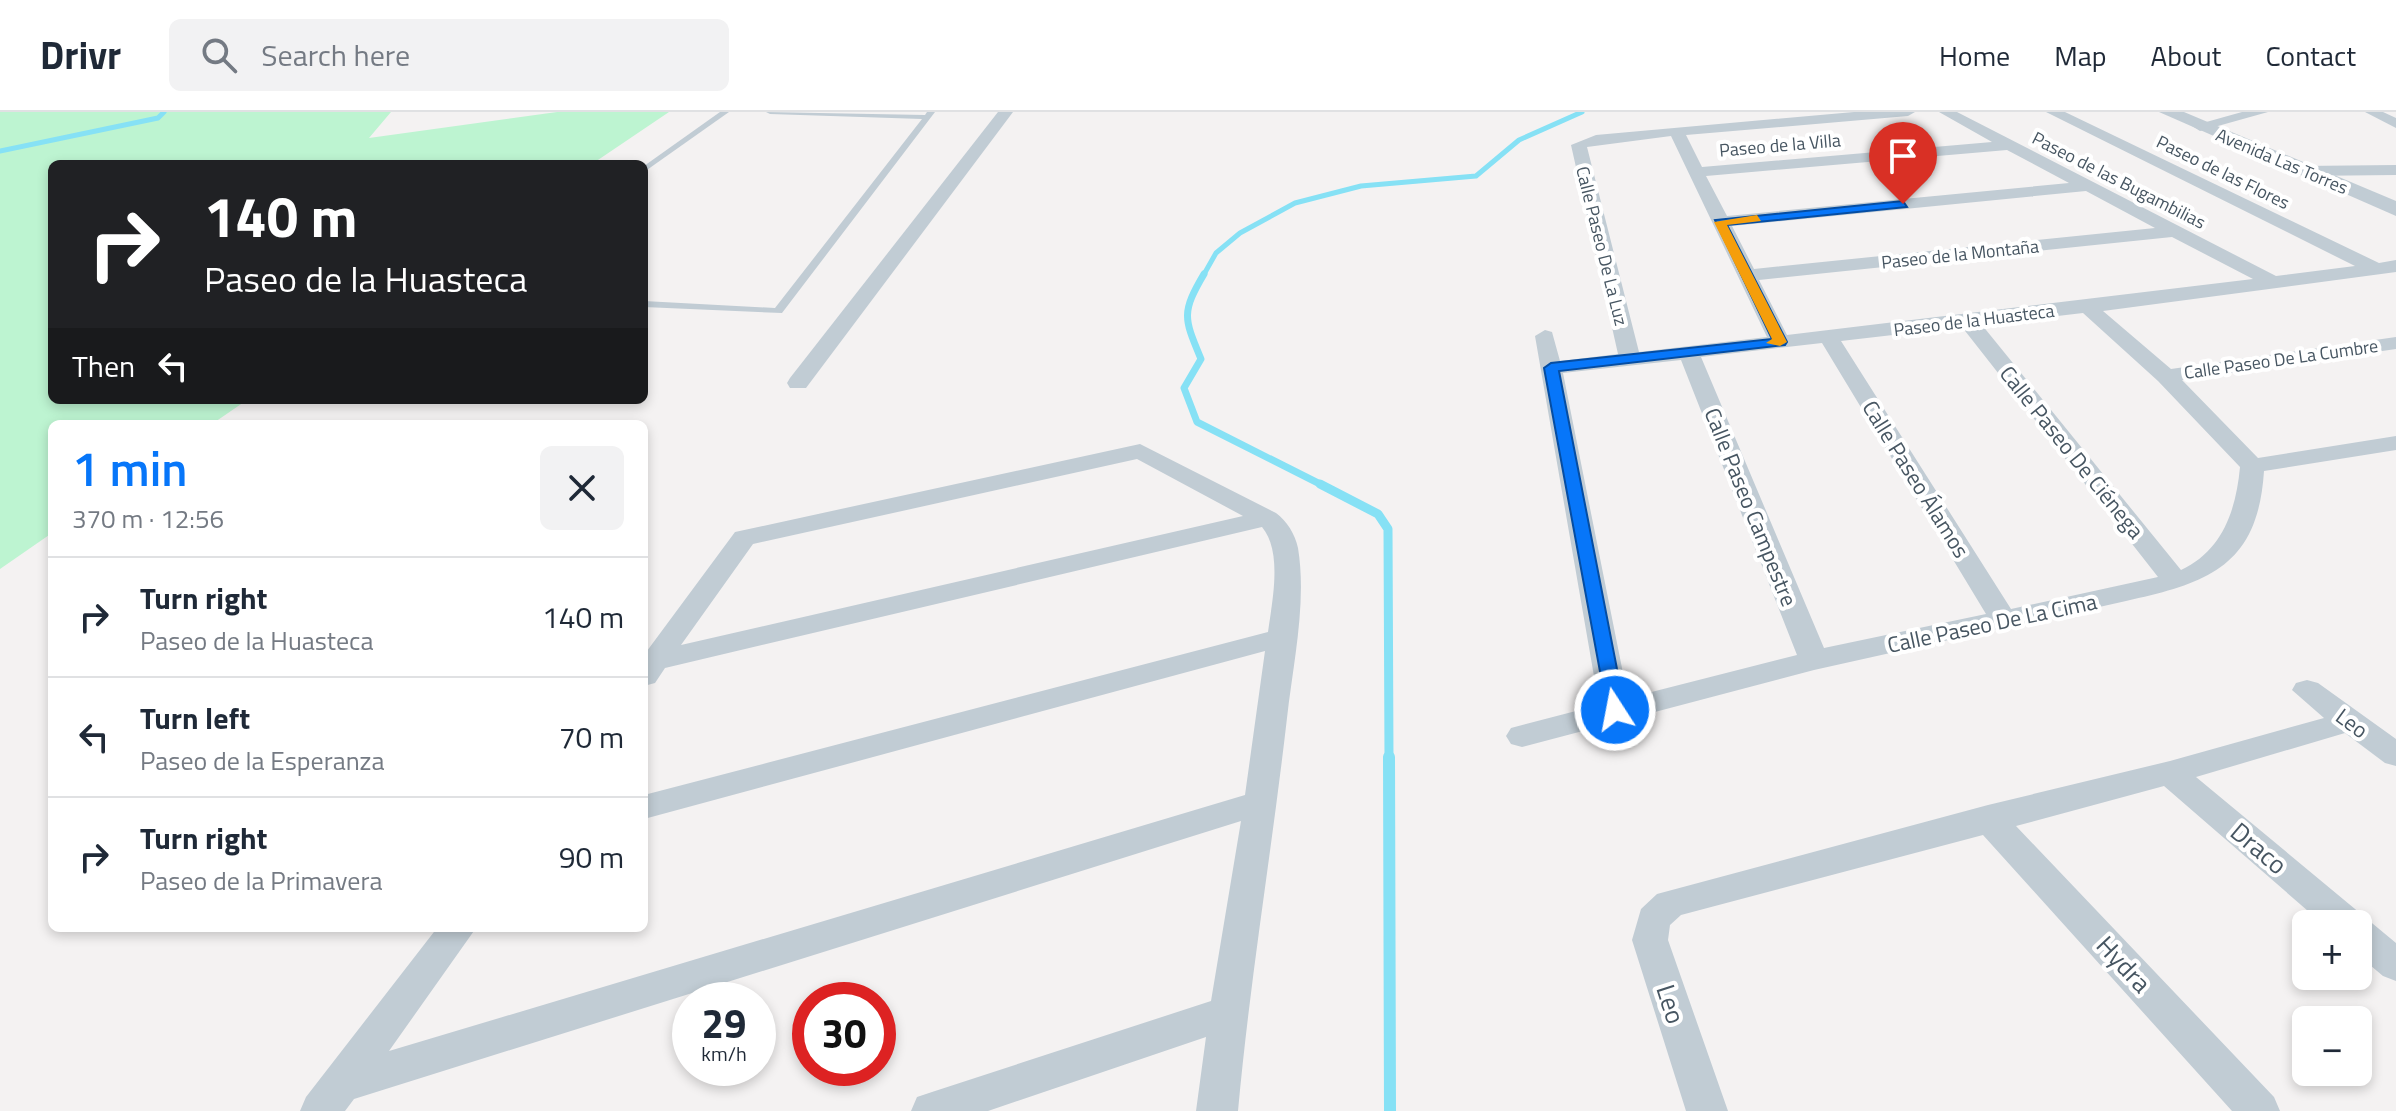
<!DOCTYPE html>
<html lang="en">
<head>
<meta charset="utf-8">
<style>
  :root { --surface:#fff; --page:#f2f2f3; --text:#1f2937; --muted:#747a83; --line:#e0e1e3; --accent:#0776f9 }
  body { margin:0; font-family:"Titillium Web",sans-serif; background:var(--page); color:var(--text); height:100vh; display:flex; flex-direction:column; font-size:30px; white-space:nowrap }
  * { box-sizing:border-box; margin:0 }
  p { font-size:26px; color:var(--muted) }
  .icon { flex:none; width:44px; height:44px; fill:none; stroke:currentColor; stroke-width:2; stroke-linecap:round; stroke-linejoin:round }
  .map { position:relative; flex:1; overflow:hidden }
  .sheet { position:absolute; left:48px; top:308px; width:600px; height:512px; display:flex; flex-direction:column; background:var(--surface); border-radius:12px; box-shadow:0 4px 12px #0003 }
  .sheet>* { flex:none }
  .top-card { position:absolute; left:48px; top:48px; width:600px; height:244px; border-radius:12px; box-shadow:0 4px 12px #0003; background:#202124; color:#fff; overflow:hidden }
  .tools { position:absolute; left:2292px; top:798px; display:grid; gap:16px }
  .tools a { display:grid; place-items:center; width:80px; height:80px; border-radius:12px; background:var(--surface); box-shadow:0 4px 12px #0003; font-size:40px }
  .speed { position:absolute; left:672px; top:870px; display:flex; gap:16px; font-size:40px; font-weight:700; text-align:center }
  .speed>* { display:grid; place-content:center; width:104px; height:104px; border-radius:50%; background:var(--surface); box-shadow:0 4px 12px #0003; line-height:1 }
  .speed small { font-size:20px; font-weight:400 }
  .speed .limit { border:12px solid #d22; background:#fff; color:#111 }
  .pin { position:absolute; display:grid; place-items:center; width:68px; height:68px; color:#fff; margin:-82px -34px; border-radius:50% 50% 50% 0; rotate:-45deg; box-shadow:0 0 8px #0007 }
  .pin .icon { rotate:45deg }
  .me { position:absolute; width:88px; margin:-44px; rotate:349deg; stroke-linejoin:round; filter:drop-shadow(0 0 6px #0008) }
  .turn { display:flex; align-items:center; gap:28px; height:168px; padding:0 24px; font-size:36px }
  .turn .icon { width:104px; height:104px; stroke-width:2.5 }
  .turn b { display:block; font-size:56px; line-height:68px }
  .then { display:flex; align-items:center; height:76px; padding:0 24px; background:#0003; gap:16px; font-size:30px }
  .round { display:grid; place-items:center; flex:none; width:84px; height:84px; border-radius:12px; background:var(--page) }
  .summary { display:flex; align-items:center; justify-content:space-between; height:136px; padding:0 24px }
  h1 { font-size:48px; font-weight:600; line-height:60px; color:var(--accent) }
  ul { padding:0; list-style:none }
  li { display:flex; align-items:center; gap:24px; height:120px; padding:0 24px; border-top:2px solid var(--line) }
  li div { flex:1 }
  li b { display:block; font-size:30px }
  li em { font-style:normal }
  header { display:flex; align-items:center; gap:48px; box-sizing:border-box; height:112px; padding:0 40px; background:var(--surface); border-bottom:2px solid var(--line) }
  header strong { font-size:38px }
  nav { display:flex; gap:44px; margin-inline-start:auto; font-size:28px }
  .search { width:560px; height:72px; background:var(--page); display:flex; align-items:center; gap:20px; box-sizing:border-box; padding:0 28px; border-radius:12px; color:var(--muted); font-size:30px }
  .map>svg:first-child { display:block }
</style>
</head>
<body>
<header>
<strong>Drivr</strong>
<div class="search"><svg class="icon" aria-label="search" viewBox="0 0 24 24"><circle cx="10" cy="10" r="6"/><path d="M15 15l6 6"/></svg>Search here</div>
<nav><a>Home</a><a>Map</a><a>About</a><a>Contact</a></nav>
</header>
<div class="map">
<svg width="2396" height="999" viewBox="0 0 2396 999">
  <rect width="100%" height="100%" fill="#f4f2f2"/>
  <path fill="#bdf4d1" d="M 0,0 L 391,0 L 369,26 L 557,0 L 669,0 L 592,52 L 52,52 L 52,288 L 247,288 L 212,312 L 52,312 L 52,421 L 0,457 Z"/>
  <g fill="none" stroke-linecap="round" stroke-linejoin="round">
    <g stroke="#86e1f5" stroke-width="5">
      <path d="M 0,39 L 158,6 L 164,0"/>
      <path d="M 1203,164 L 1216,141 L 1240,121 L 1295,91 L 1361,74 L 1476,64 L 1519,28 L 1582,0"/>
    </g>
    <path stroke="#86e1f5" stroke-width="7" d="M 1204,162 C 1181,201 1184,206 1201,247 L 1184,276 L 1197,310 L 1324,374"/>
    <path stroke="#86e1f5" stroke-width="9" d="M 1320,372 L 1378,402 L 1388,417 L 1389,647"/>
    <path stroke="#86e1f5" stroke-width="12" d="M 1389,645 L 1390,999"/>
    <g fill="#c1ccd4" fill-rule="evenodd">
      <path d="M 720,0 L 729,0 L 644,60 L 644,54 Z"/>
      <path d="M 766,0 L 925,3 L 927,0 L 935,0 L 782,201 L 644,195 L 644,189 L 775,196 L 922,7 L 770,2 Z"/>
    </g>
    <g fill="#c1ccd4" fill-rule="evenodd">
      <path d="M 998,0 L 1013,0 L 806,276 L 790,276 L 787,271 L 790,266 Z"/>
      <path d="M 1854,0 L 1915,0 L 1908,4 L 1686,23 L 1702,55 L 1992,30 L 1939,0 L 1957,0 L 2276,164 L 2355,154 L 2046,0 L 2065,0 L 2379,151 L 2396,148 L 2396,160 L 2103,199 L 2171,257 L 2396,225 L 2396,237 L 2182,268 L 2258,346 L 2396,324 L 2396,338 L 2264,359 C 2258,455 2207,471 2126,489 C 2090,497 2053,505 2017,513 L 2005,519 L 1998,517 L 1814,558 L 1522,635 L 1511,632 L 1506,624 L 1511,616 L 1599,593 L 1535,224 L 1545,218 L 1552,220 L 1560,249 L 1618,242 L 1571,33 L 1596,23 ZM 1671,24 L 1767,225 L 1639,240 L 1587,35 ZM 2007,38 L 2069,71 L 1727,104 L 1706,64 ZM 2086,79 L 2155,116 L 1754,157 L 1732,114 ZM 2172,125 L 2253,167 L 1787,223 L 1759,168 ZM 2083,201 L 2158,269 L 2240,355 C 2236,399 2222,439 2181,458 L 1982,213 ZM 1962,215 L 2158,465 L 2011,497 L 1841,229 ZM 1822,231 L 1986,502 L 1824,536 L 1701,245 ZM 1681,248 L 1797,543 L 1628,586 L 1563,261 Z"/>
      <path d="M 2242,0 L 2268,0 L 2200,19 L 2192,14 Z"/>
      <path d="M 2365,0 L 2383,0 L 2396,6 L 2396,16 Z"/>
      <path d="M 2396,53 L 2396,63 L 2302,64 L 2294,59 L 2302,54 Z"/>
      <path d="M 1140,332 L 1276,401 C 1287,409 1295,422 1298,436 C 1307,491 1293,552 1287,606 C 1272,737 1250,867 1238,999 L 1196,999 L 1206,925 L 988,999 L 911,999 L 917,985 L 932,980 L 1211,889 L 1241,709 L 354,987 L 345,999 L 300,999 L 306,985 L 437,816 L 476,816 L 389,939 L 1245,683 L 1265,539 L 644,707 L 644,683 L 1268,520 C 1272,490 1283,440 1262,415 L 665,556 L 655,571 L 644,574 L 644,543 L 735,420 ZM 1137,347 L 1243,404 L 681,533 L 753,432 Z"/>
      <path d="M 2307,568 L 2318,571 L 2396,627 L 2396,654 L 2385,651 L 2345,621 L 2196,665 L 2396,831 L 2396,869 L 2383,864 L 2358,843 L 2358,812 L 2323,812 L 2164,674 L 2016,714 L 2274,985 L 2280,999 L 2232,999 L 1983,723 L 1681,803 L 1670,813 L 1668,828 L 1728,999 L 1686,999 L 1632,828 L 1641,797 L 1657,782 L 1988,693 L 2170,649 L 2324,606 L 2292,578 L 2296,571 Z"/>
    </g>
    <path fill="#c1ccd4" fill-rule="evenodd" d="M 2159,0 L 2184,0 L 2396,89 L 2396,104 Z"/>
  </g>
  <path fill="#0776f9" stroke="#054da2" stroke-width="2" d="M 1903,89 L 1907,95 L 1727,113 L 1787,230 L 1785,233 L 1559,259 L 1625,598 L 1615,605 L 1608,603 L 1544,256 L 1551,251 L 1772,227 L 1715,108 Z"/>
  <path fill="#f59e0b" d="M 1757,103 L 1761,109 L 1727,113 L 1787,230 L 1780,234 L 1766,231 L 1772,227 L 1714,110 Z"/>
  <g text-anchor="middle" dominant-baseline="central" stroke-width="8" stroke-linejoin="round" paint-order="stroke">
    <g font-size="18" fill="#475662" stroke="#fff">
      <text transform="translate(1780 33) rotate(-5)">Paseo de la Villa</text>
      <text transform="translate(2282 49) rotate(23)">Avenida Las Torres</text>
      <text transform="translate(2223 60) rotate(26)">Paseo de las Flores</text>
      <text transform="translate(2119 68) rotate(27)">Paseo de las Bugambilias</text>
      <text transform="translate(1602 134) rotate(76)">Calle Paseo De La Luz</text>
      <text transform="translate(1960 142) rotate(-6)">Paseo de la Montaña</text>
      <text transform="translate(1974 208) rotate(-7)">Paseo de la Huasteca</text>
      <text transform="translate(2281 247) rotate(-8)">Calle Paseo De La Cumbre</text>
    </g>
    <g font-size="22" fill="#475662" stroke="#fff">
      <text transform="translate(2072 340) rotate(51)">Calle Paseo De Ciénega</text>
      <text transform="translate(1916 367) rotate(58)">Calle Paseo Álamos</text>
      <text transform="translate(1751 395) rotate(68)">Calle Paseo Campestre</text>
      <text transform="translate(1992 511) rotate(-12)">Calle Paseo De La Cima</text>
      <text transform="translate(2352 611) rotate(36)">Leo</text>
    </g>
    <g font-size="26" fill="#475662" stroke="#fff">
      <text transform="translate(2259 736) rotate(40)">Draco</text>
      <text transform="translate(2124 852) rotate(47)">Hydra</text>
      <text transform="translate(1671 892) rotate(72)">Leo</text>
    </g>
  </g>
</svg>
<div class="tools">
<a>+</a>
<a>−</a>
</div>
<div class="speed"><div>29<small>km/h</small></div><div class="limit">30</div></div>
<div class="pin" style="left:1903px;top:92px;background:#d93025"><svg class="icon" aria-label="arrive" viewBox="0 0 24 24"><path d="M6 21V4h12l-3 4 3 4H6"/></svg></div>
<svg class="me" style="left:1615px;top:598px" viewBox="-20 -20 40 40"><circle r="17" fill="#0776f9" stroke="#fff" stroke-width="3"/><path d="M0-11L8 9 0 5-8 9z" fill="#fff"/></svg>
<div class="top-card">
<div class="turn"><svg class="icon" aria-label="right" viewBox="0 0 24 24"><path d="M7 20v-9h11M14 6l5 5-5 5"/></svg><div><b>140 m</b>Paseo de la Huasteca</div></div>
<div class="then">Then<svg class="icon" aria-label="left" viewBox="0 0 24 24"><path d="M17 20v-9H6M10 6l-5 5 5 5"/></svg></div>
</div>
<section class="sheet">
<div class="summary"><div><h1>1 min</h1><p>370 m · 12:56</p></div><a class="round"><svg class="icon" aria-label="close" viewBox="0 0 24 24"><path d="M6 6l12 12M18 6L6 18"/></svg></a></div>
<ul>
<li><svg class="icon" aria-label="right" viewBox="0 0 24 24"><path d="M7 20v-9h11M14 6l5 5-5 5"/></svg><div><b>Turn right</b><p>Paseo de la Huasteca</p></div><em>140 m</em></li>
<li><svg class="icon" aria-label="left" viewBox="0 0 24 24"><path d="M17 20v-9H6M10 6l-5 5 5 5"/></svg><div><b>Turn left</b><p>Paseo de la Esperanza</p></div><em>70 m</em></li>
<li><svg class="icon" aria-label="right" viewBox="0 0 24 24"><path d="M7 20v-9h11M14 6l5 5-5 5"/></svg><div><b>Turn right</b><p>Paseo de la Primavera</p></div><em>90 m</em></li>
</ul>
</section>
</div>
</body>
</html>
